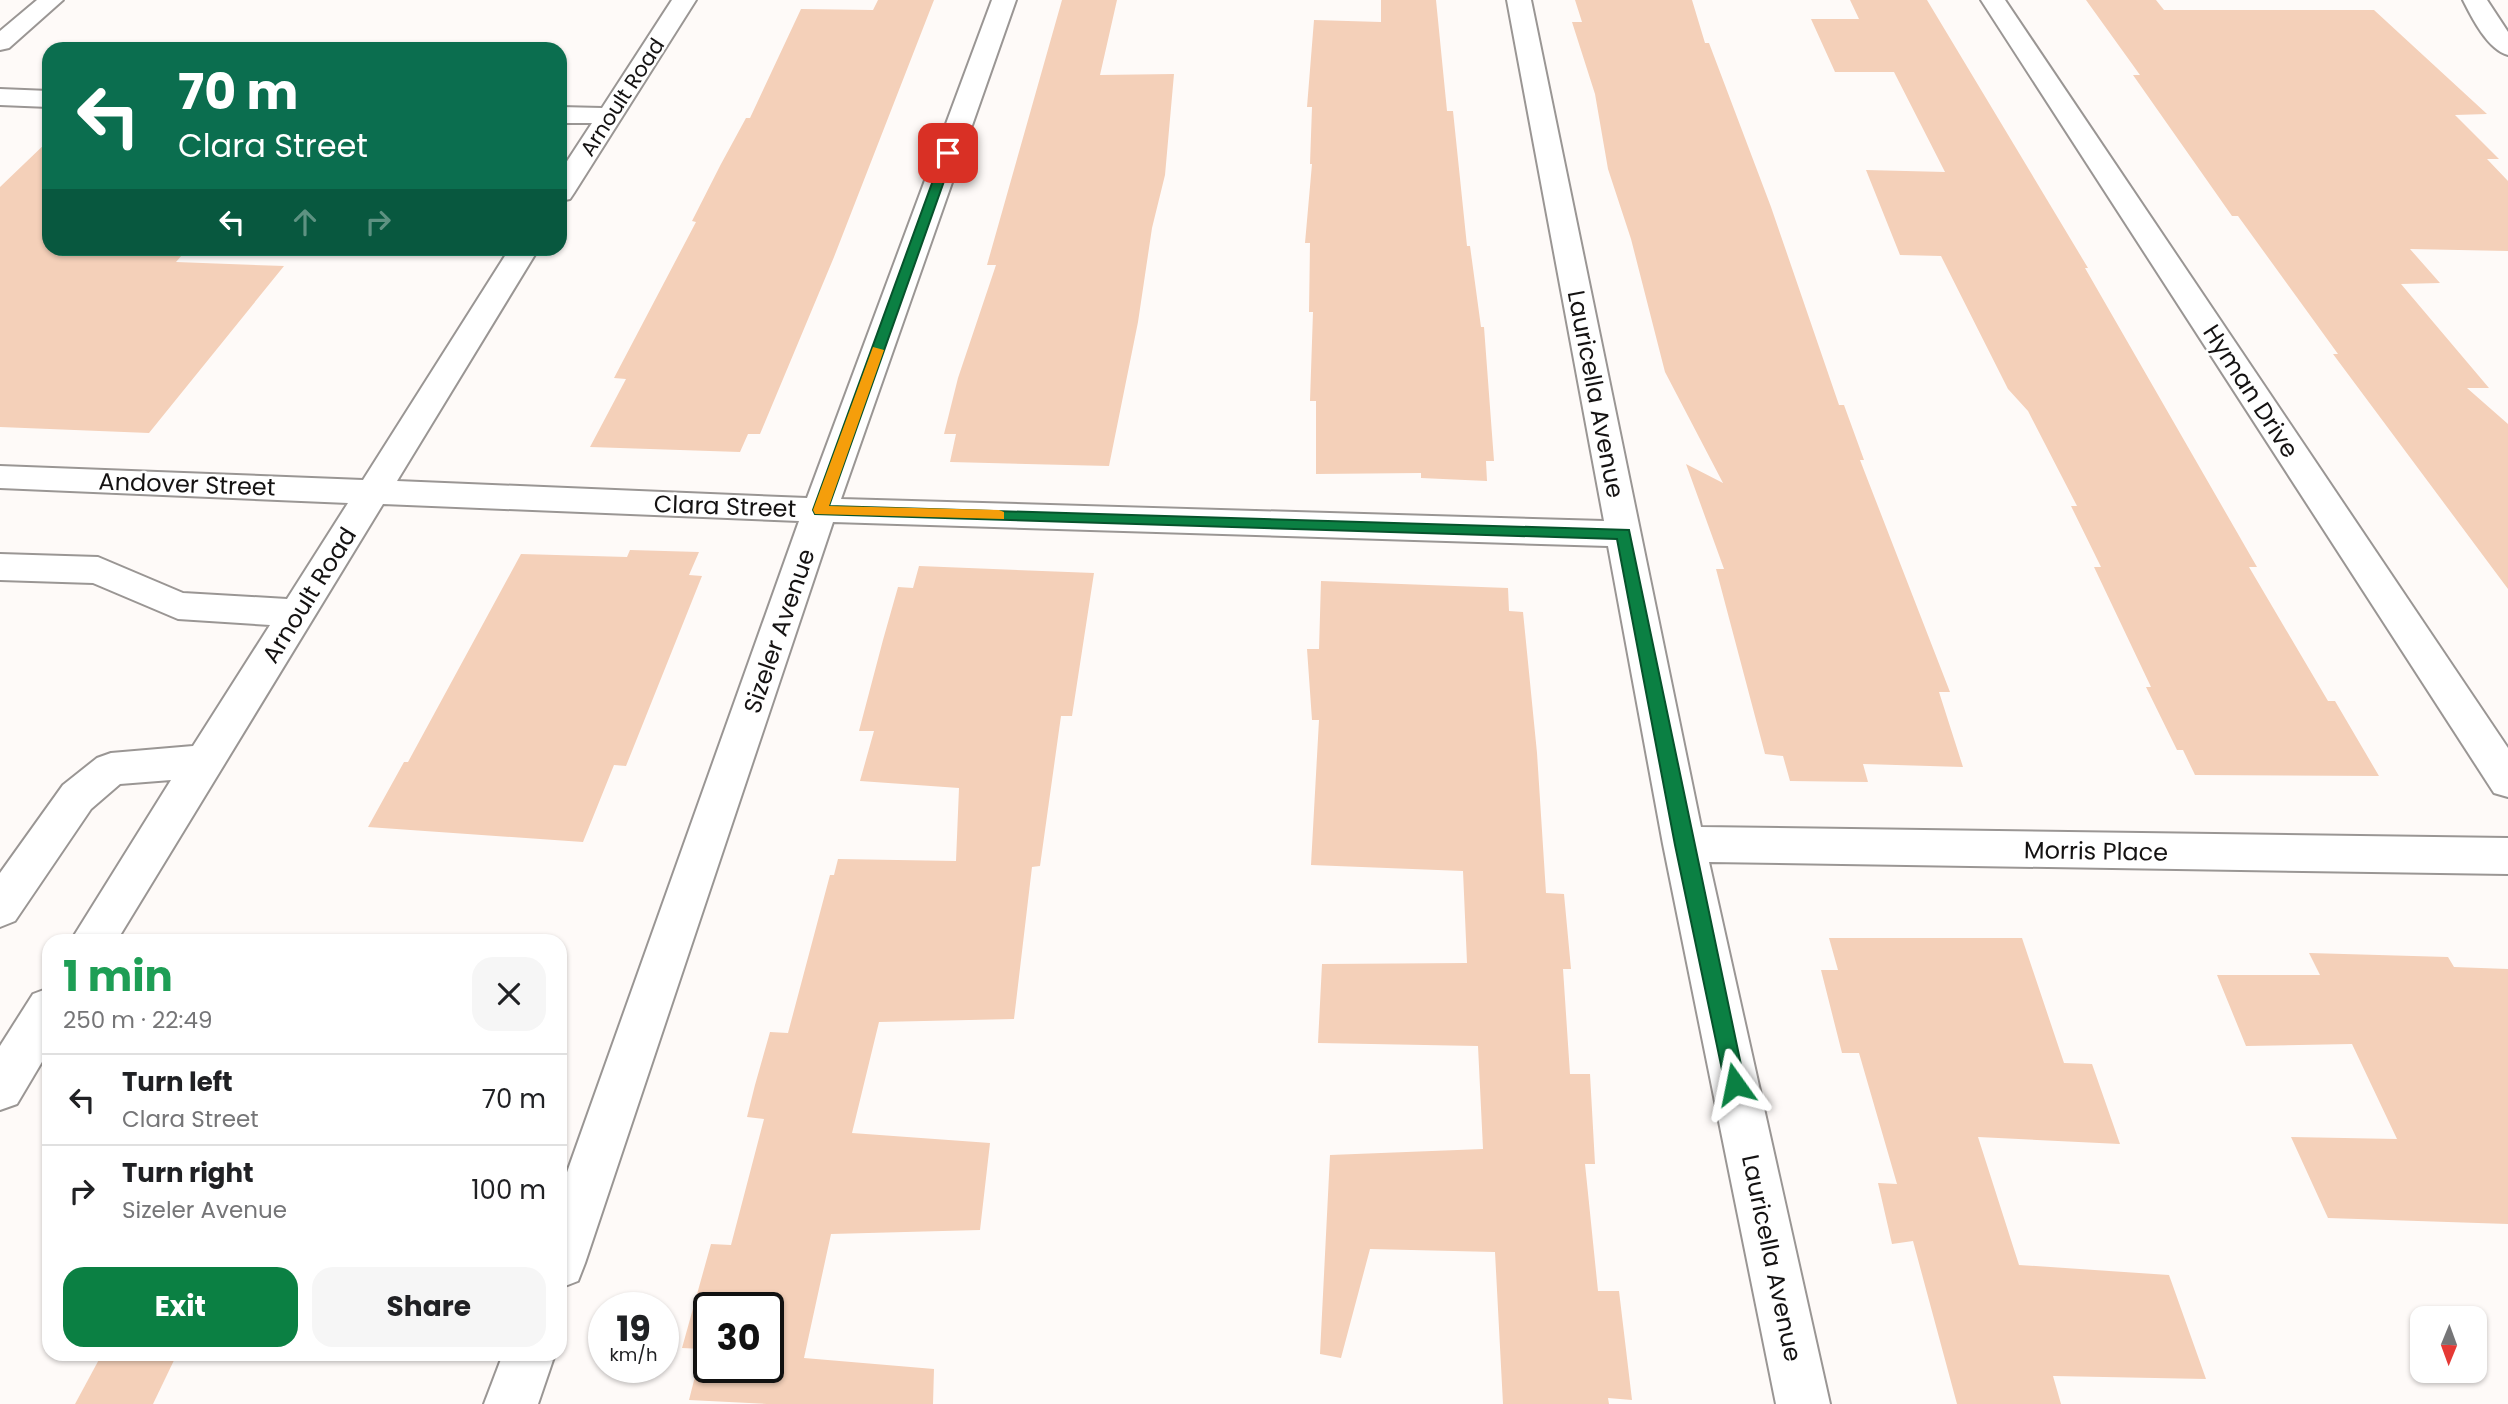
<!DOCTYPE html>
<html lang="en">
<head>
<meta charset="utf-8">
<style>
  :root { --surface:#fff; --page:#f6f6f6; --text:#202124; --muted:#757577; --line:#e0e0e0; --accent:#0b8043 }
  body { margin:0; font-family:Poppins,sans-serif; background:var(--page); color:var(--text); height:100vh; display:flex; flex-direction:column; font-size:26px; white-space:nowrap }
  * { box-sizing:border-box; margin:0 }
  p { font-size:23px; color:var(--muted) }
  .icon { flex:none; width:38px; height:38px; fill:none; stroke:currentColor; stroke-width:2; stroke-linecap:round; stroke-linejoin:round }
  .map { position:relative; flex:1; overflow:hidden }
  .drawer { position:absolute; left:42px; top:934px; width:525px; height:427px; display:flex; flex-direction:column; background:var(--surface); border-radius:21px; box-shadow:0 2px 5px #0004 }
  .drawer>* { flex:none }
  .top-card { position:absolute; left:42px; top:42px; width:525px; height:214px; border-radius:21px; box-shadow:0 2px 5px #0004; background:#0b6e4f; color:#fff; overflow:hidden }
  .needle { width:46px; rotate:181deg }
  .tools { position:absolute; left:2410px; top:1306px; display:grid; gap:14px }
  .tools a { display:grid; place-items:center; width:77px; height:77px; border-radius:14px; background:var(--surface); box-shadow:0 2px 5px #0004; font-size:35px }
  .speed { position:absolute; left:588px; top:1292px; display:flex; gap:14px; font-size:35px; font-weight:700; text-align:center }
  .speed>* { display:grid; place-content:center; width:91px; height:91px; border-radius:50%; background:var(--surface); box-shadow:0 2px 5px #0004; line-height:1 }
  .speed small { font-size:18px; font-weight:400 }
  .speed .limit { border:4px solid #111; border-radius:10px; background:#fff; color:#111 }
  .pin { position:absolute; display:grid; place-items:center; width:60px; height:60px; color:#fff; margin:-30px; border-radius:14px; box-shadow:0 4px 10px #0006 }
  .me { position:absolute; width:77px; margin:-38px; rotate:348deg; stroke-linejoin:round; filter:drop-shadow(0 0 5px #0008) }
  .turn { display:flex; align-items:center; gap:24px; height:147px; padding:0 21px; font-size:32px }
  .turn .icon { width:91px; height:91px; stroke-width:2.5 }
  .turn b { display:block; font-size:49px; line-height:60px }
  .lanes { display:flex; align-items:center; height:66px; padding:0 21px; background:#0003; justify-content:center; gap:35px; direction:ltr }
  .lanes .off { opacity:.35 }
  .round { display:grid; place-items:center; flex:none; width:74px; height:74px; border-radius:21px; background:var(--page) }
  .head { display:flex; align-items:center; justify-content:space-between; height:119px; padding:0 21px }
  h1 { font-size:42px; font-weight:700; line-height:52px; color:#1e9e55 }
  .cta { display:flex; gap:14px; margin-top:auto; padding:14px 21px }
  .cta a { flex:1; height:80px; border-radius:21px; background:var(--accent); color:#fff; font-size:28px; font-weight:700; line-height:80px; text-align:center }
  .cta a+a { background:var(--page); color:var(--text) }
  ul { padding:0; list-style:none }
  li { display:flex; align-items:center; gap:21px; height:91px; padding:0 21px; border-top:2px solid var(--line) }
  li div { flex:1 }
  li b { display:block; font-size:26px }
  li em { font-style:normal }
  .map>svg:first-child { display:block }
</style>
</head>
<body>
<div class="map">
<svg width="2508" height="1404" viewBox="0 0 2508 1404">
  <rect width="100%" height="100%" fill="#fefaf8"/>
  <g fill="#f4d0b9" fill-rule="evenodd">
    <path d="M 878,0 L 934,0 L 834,257 L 760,434 L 748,434 L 740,452 L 590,447 L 626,379 L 614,378 L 696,222 L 692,221 L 721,164 L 746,118 L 750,118 L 801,9 L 873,10 Z"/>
    <path d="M 1062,0 L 1117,0 L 1100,75 L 1174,74 L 1165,175 L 1152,228 L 1138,322 L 1109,466 L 950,462 L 956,434 L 944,434 L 958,378 L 996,265 L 987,265 Z"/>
    <path d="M 1381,0 L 1436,0 L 1447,111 L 1453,111 L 1467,246 L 1470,246 L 1481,327 L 1484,327 L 1494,461 L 1486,461 L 1487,481 L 1421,478 L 1421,473 L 1316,474 L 1316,401 L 1310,401 L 1313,312 L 1309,312 L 1310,243 L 1305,243 L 1312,164 L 1310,164 L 1312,107 L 1307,107 L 1314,20 L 1381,22 Z"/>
    <path d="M 1575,0 L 1692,0 L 1705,43 L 1709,43 L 1771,207 L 1839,405 L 1844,405 L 1864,460 L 1860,460 L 1950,692 L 1939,692 L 1963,767 L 1863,764 L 1868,782 L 1790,781 L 1783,756 L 1765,754 L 1716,569 L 1724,569 L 1686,464 L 1723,483 L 1665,372 L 1631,239 L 1608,169 L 1595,94 L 1572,22 L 1582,22 Z"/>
    <path d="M 1850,0 L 1927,0 L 2088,268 L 2085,268 L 2257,567 L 2249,567 L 2328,701 L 2335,701 L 2379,776 L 2195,775 L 2183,750 L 2177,750 L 2146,687 L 2151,687 L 2094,567 L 2101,567 L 2071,506 L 2077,506 L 2028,411 L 2008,389 L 1941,256 L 1900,255 L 1866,170 L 1945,172 L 1894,72 L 1835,72 L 1811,19 L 1859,19 Z"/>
    <path d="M 2086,0 L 2156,0 L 2164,10 L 2374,10 L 2487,114 L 2455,115 L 2499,159 L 2487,159 L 2508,181 L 2508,251 L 2410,249 L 2440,283 L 2401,284 L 2489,388 L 2467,388 L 2508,424 L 2508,589 L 2333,354 L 2338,354 L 2238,216 L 2232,216 L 2133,75 L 2140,75 Z"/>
    <path d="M 49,140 L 49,248 L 188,248 L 176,262 L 284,266 L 149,433 L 0,427 L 0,187 Z"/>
    <path d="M 630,550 L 699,552 L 689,575 L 702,576 L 626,766 L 614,765 L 583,842 L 368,827 L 404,762 L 408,762 L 521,554 L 627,557 Z"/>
    <path d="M 919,566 L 1094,573 L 1072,716 L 1061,716 L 1040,866 L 1032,867 L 1014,1019 L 879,1022 L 852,1133 L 990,1143 L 980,1230 L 831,1234 L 804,1358 L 934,1369 L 933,1404 L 767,1404 L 689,1400 L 702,1349 L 682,1348 L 711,1244 L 731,1245 L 764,1119 L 747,1117 L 755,1085 L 770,1032 L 788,1033 L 830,875 L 834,875 L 838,859 L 956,861 L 959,788 L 860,781 L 874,731 L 859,731 L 883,640 L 898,587 L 913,588 ZM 709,1307 L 768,1307 L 768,1367 L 709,1367 Z"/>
    <path d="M 1321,581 L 1508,588 L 1509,611 L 1523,612 L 1537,753 L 1546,893 L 1564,894 L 1571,969 L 1563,969 L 1570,1074 L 1590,1074 L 1595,1164 L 1585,1164 L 1598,1291 L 1619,1291 L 1632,1400 L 1608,1398 L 1609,1404 L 1503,1404 L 1495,1252 L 1370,1249 L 1341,1358 L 1320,1354 L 1330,1155 L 1483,1149 L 1478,1046 L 1318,1043 L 1322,964 L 1467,963 L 1463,871 L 1311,865 L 1319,720 L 1312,720 L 1307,649 L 1319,649 Z"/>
    <path d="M 1829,938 L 2022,938 L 2064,1063 L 2092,1064 L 2120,1144 L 1978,1137 L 2019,1265 L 2169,1275 L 2206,1379 L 2053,1376 L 2061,1404 L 1957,1404 L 1913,1241 L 1892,1244 L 1878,1183 L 1897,1184 L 1859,1053 L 1842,1053 L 1821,970 L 1838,970 Z"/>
    <path d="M 2309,953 L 2448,957 L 2454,967 L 2508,969 L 2508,1224 L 2328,1218 L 2291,1137 L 2397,1139 L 2352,1044 L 2246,1046 L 2217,975 L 2320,975 Z"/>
    <path d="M 102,1354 L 177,1354 L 153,1404 L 75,1404 Z"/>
  </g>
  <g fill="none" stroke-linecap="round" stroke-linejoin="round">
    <g stroke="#9a9694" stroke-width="4">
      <g id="minor">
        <path d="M 37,0 L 63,0 L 9,48 L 0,50 L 0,31 Z"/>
        <path d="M 672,0 L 696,0 L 574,193 L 570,199 L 560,201 L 560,172 L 592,123 L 560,123 L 560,107 L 602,108 Z"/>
        <path d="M 992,0 L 1016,0 L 841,499 L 1604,521 L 1507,0 L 1531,0 L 1701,827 L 2508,838 L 2508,874 L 1709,862 L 1830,1404 L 1776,1404 L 1663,844 L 1608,546 L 833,522 L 585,1263 L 578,1281 L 560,1288 L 560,1192 L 799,521 L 383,504 L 116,942 L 70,942 L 171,780 L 120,784 L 91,809 L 15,921 L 0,927 L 0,873 L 63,785 L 97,758 L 111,753 L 193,746 L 270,625 L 178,619 L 93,583 L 0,580 L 0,554 L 98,557 L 183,593 L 287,599 L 348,503 L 0,488 L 0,466 L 363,480 L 510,248 L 539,248 L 397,481 L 807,498 Z"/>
        <path d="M 1981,0 L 2005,0 L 2508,748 L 2508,797 L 2494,793 Z"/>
        <path d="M 2463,0 L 2487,0 L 2508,32 L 2508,55 C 2488,50 2472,18 2463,0 Z"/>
        <path d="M 0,89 L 49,91 L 49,107 L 0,105 Z"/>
        <path d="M 49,988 L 49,1050 L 17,1104 L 0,1110 L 0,1046 L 33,994 Z"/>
        <path d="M 503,1354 L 555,1354 L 538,1404 L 484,1404 Z"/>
      </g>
    </g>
    <use href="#minor" fill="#fff" fill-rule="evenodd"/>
  </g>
  <path fill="#0b8043" stroke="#07532c" stroke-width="2" d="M 948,150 L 954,153 L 829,506 L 1629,530 L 1745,1084 L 1742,1091 L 1735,1093 L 1728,1091 L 1725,1084 L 1675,845 L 1617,539 L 815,514 L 813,510 L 943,153 Z"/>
  <path fill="#f59e0b" d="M 873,347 L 884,350 L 829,506 L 999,510 L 1004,512 L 1004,519 L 815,514 L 813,510 Z"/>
  <g text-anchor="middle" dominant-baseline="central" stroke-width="5" stroke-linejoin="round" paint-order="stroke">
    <g font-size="21" fill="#141212" stroke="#fff">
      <text transform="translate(622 97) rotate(-57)">Arnoult Road</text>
    </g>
    <g font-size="24" fill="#141212" stroke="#fff">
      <text transform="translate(2251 391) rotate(57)">Hyman Drive</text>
      <text transform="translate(1596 394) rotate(79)">Lauricella Avenue</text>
      <text transform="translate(187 484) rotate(2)">Andover Street</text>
      <text transform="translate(725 506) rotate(2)">Clara Street</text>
      <text transform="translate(309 595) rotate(-58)">Arnoult Road</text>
      <text transform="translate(779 631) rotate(-71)">Sizeler Avenue</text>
      <text transform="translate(2096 851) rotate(1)">Morris Place</text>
      <text transform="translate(1772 1258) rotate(78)">Lauricella Avenue</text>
    </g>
  </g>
</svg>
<div class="tools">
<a><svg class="needle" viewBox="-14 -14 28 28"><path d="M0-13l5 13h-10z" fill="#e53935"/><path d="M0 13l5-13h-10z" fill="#757577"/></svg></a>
</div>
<div class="speed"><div>19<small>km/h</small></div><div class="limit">30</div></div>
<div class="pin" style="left:948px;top:153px;background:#d93025"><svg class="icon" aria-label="arrive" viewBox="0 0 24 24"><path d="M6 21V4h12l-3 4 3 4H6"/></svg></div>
<svg class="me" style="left:1735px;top:1084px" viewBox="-20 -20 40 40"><path d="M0-17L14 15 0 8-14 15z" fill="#0b8043" stroke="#fff" stroke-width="4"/></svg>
<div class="top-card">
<div class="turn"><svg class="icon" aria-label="left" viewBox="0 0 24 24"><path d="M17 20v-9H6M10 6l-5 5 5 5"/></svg><div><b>70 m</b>Clara Street</div></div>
<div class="lanes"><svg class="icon" aria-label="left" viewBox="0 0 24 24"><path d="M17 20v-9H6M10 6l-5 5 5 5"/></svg><svg class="icon off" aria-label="ahead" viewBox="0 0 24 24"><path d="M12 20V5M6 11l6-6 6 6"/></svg><svg class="icon off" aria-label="right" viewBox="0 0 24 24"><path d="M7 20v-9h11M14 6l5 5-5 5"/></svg></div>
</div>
<section class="drawer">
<div class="head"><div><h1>1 min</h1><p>250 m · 22:49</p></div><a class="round"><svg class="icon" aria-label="close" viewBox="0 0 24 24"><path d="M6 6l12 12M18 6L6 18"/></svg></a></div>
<ul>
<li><svg class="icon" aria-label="left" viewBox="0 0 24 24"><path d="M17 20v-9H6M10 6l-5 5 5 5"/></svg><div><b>Turn left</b><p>Clara Street</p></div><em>70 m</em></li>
<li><svg class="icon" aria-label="right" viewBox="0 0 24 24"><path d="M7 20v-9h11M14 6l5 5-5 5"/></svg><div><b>Turn right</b><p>Sizeler Avenue</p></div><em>100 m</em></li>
</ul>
<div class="cta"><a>Exit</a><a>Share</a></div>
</section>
</div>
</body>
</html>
